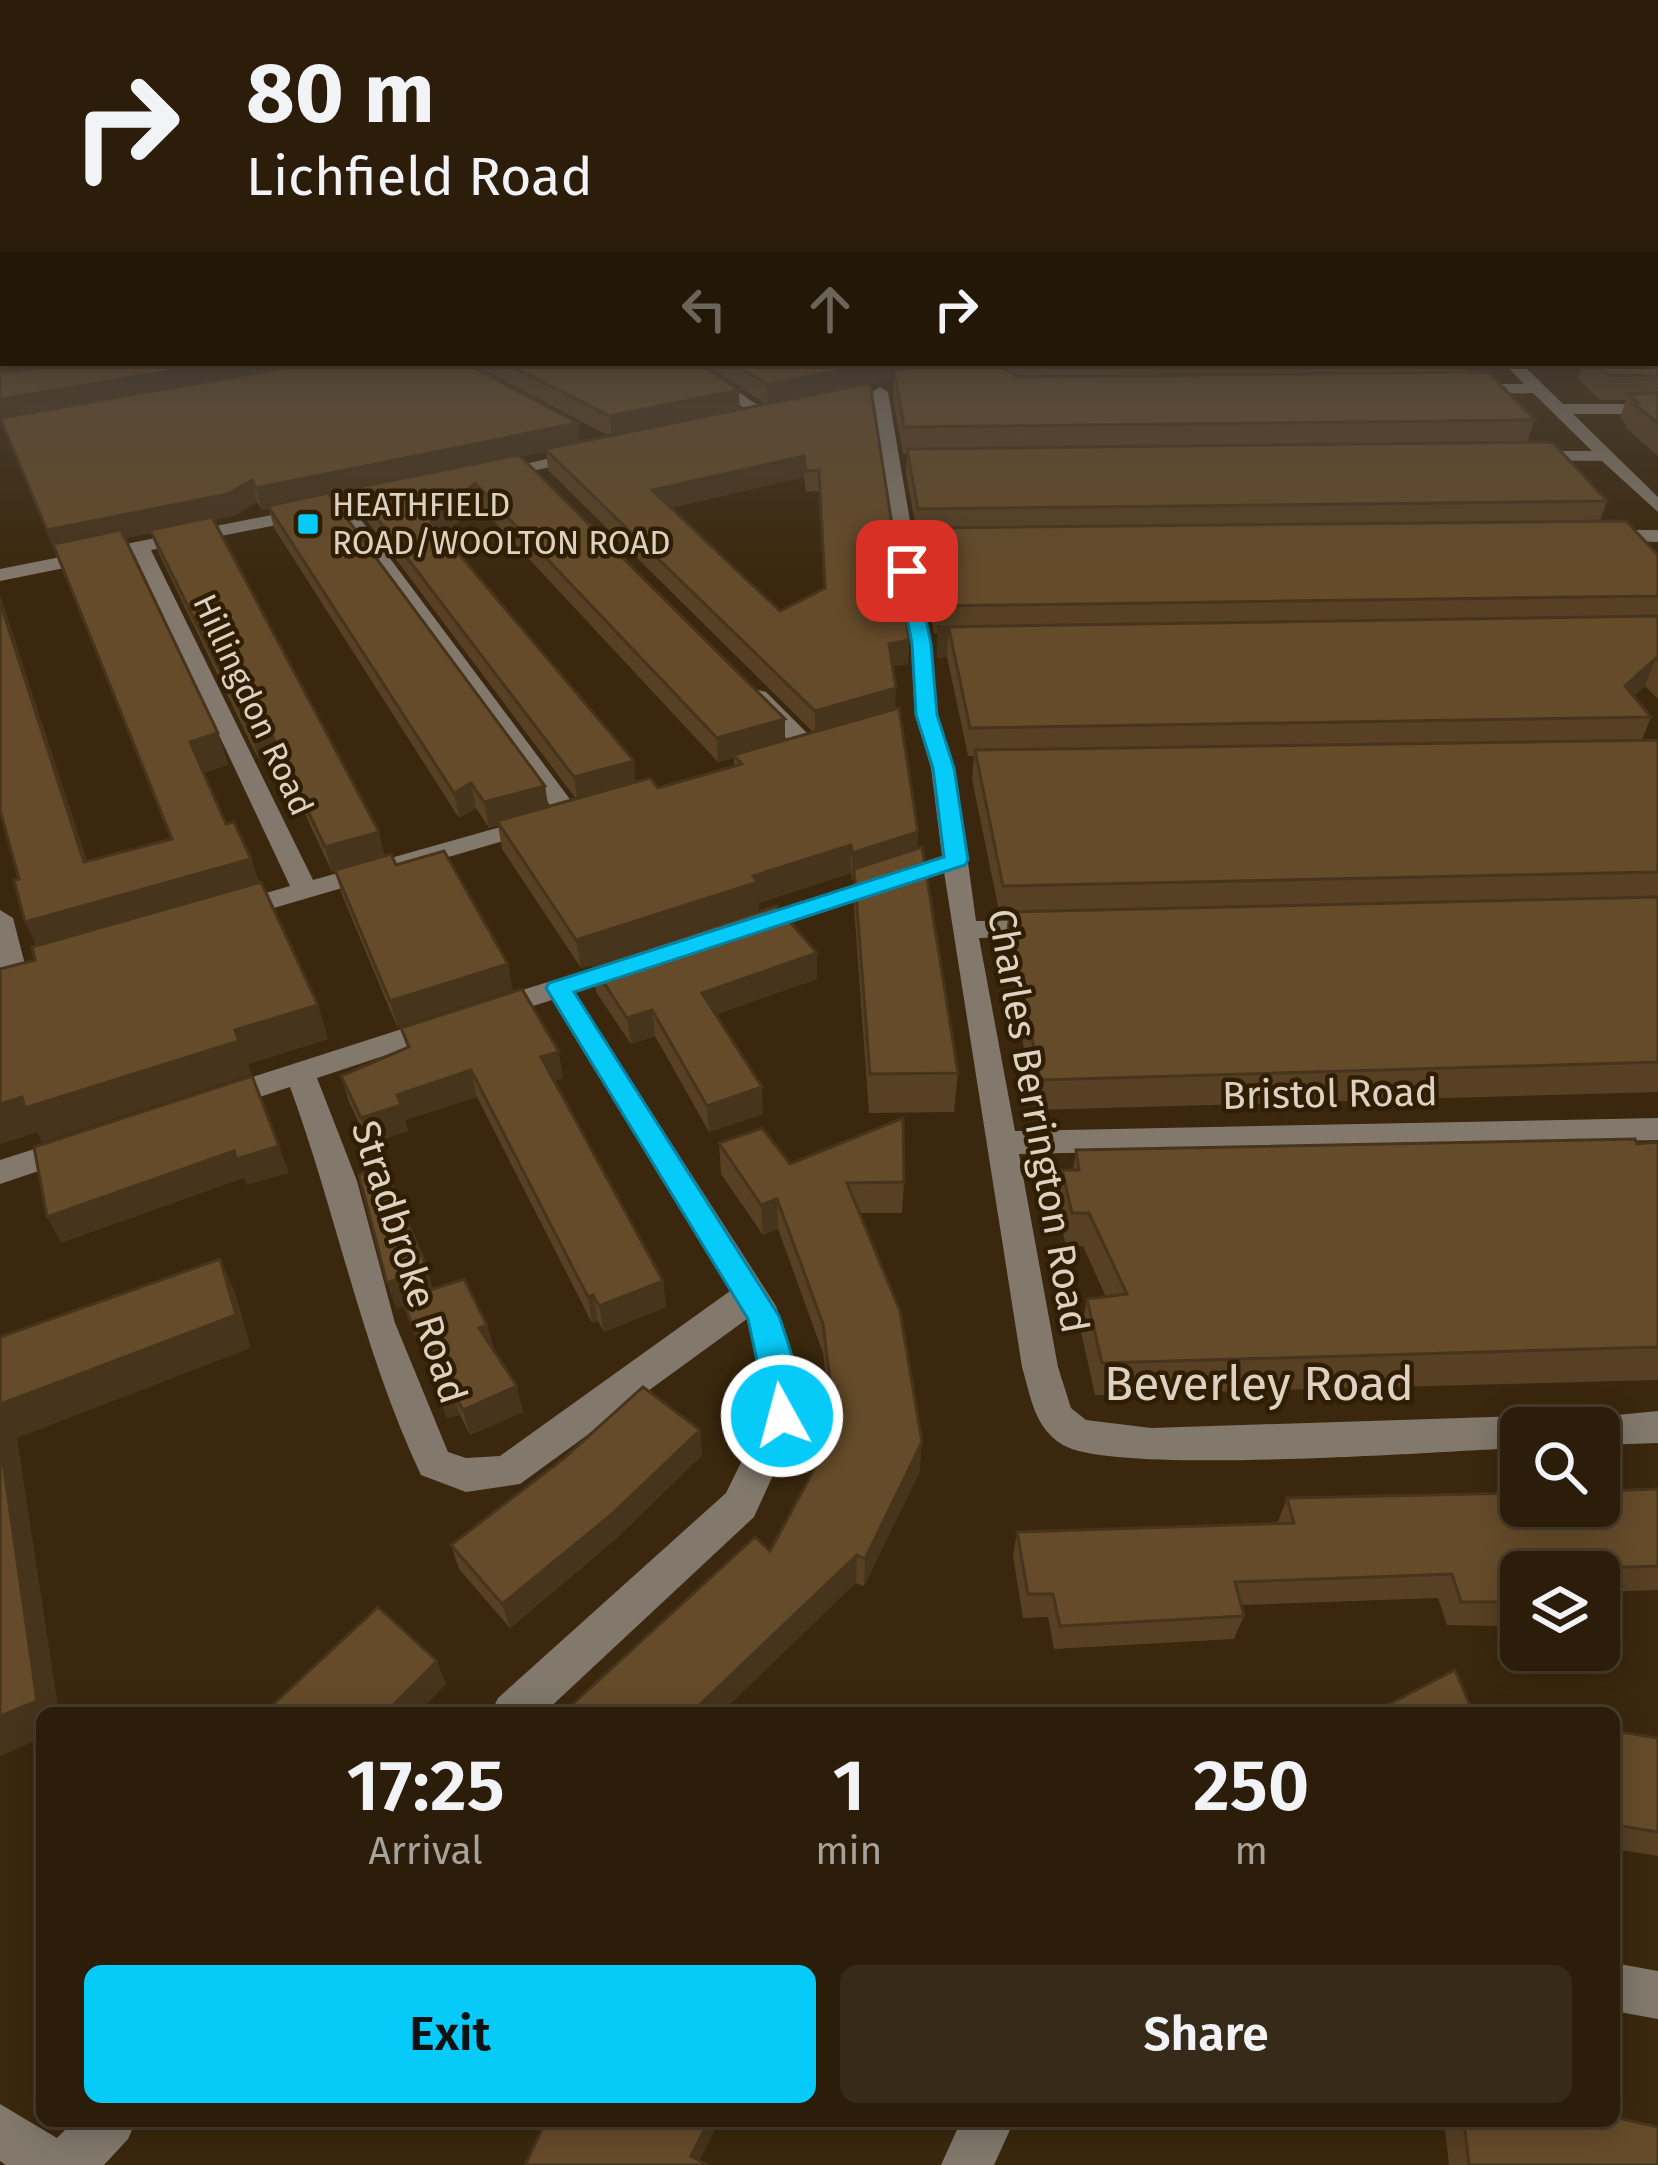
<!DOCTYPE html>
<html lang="en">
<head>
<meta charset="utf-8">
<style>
  :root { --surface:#2c1d0a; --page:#382a18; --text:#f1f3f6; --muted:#a6a29c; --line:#483b2b; --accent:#06cbf9 }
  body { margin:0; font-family:"Fira Sans",sans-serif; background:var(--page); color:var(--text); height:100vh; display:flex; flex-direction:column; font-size:45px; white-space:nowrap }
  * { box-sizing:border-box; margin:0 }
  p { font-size:39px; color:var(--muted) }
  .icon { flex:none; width:66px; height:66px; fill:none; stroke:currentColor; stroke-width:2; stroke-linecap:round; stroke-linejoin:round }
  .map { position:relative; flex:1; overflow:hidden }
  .side { position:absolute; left:36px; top:1707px; width:1584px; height:420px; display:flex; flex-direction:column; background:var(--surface); border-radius:18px; box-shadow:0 6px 30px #0003,0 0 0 3px var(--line) }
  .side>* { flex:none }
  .top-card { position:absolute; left:0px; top:0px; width:1659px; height:366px; box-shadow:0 6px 30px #0003,0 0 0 3px var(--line); background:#2c1d0a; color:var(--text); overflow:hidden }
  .controls { position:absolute; left:1500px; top:1407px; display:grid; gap:24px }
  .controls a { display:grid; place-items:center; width:120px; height:120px; border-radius:18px; background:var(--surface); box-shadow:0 6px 30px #0003,0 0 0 3px var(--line); font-size:60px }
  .pin { position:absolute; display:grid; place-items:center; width:102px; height:102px; color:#fff; margin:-51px; border-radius:24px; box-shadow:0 6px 18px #0006 }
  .me { position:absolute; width:132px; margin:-66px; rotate:353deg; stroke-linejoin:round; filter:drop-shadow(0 0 9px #0008) }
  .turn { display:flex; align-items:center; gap:42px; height:252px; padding:0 48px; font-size:54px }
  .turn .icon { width:156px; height:156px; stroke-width:2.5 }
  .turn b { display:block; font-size:84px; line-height:102px }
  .lanes { display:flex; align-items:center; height:114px; padding:0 48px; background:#0003; justify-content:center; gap:60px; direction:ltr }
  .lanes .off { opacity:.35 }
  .eta { display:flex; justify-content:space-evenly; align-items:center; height:204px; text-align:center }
  .eta b { font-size:72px; font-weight:600; line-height:84px }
  .button { display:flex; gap:24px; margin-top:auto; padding:24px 48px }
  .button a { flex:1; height:138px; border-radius:18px; background:var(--accent); color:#111; font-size:48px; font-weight:600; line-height:138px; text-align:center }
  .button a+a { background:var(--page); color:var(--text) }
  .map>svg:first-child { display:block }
</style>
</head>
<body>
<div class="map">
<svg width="1658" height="2165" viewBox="0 0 1658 2165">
  <rect width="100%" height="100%" fill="#3a270d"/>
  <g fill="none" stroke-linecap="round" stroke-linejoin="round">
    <g fill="#82786c" fill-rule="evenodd">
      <path d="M 677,363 L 695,363 L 774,416 L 760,419 Z"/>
      <path d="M 1504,363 L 1521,363 L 1563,404 L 1658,404 L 1658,414 L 1573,414 L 1658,497 L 1658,512 L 1602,461 L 1520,460 L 1517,456 L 1526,451 L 1592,451 L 1533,393 L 1466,394 L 1458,389 L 1466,384 L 1524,384 Z"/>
      <path d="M 880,387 L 888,392 L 931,644 L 937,715 L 955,768 L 976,921 L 1046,920 L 1059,928 L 1046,936 L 979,938 L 1015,1131 L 1658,1118 L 1658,1140 L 1019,1154 L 1058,1367 L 1071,1408 L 1086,1420 L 1151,1428 L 1521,1416 L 1534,1421 L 1538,1428 L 1521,1428 L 1521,1448 C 1442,1451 1115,1476 1063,1445 C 1034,1428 1031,1397 1022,1367 L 944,872 L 754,935 L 736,935 L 732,929 L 736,923 L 942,856 L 931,768 L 915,715 L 911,644 L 872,392 Z"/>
      <path d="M 585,450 L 593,455 L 591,459 L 491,479 L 482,474 Z"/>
      <path d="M 397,490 L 406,495 L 403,499 L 353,509 L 581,814 L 569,821 L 560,819 L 337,513 L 151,550 L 313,880 L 539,816 L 551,823 L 548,828 L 243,917 L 225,917 L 221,911 L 225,905 L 290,886 L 134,554 L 0,581 L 0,569 Z"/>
      <path d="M 1604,530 L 1658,530 L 1658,542 L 1597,540 L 1595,536 Z"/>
      <path d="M 758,690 L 766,692 L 817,743 L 817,753 L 801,753 L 750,702 L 747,697 Z"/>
      <path d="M 0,910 L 13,918 L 28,976 L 14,985 L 0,976 Z"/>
      <path d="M 631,956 L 645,965 L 641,971 L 575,993 L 776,1306 L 796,1364 L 800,1416 L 754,1517 L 544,1713 L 491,1713 L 498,1698 L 726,1493 L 764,1416 L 760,1364 L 747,1319 L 520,1484 L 466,1492 L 421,1475 C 362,1350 337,1215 290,1087 L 220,1110 L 209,1107 L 205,1099 L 209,1091 L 433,1019 L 453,1019 L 457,1026 L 453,1033 L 317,1078 L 357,1181 L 395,1323 L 448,1452 L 466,1458 L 500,1456 L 730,1291 L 552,1000 L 488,1020 L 474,1011 L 478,1004 Z"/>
      <path d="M 72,1137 L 83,1140 L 88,1148 L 83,1156 L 0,1184 L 0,1160 Z"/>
      <path d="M 1658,1411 L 1658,1443 L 1599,1445 L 1599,1428 L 1581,1428 L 1586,1418 Z"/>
      <path d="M 1614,1963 L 1658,1971 L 1658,2019 L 1614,2011 Z"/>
      <path d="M 0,2104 L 57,2138 L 74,2121 L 136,2121 L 128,2139 L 104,2165 L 6,2165 L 0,2161 Z"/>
      <path d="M 961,2121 L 1014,2121 L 994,2165 L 941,2165 Z"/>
    </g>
  </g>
  <g fill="#574023" fill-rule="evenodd">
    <path d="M 1658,337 L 1658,456 L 1625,427 L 1626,424 L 1620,418 L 1626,400 L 1600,400 L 1578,379 L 1583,363 L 1656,363 Z"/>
    <path d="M 470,363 L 698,363 L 740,409 L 766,404 L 703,363 L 891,363 L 890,380 L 870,384 L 909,640 L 908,664 L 892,666 L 895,709 L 918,832 L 917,849 L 958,1073 L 954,1112 L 869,1113 L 854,907 L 854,880 L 852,880 L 851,873 L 759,903 L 759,910 L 581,968 L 502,849 L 498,825 L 489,828 L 476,808 L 459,818 L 274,528 L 269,509 L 262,510 L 257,502 L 234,516 L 213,520 L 385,855 L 396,865 L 513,990 L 397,1027 L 342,895 L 335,871 L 332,872 L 277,754 L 258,758 L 158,552 L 151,533 L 125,538 L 218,733 L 228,765 L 203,773 L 226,824 L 251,859 L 259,883 L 318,1005 L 328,1039 L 248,1064 L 251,1074 L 42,1142 L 37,1132 L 0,1144 L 0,969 L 35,960 L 36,945 L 19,879 L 0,595 L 87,861 L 171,839 L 2,421 L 580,442 L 609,436 ZM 546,451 L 548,470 L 813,732 L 785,740 L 520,457 ZM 804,477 L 806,492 L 819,491 L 824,588 L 780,611 L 670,508 ZM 355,491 L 359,510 L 576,799 L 548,807 L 545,786 L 330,496 ZM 478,504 L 718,762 L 734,758 L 734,766 L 658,788 L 636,782 L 443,535 Z"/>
    <path d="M 900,363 L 994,363 L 1004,368 L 1004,363 L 1468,363 L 1466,372 L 1535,420 L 1527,442 L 1607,501 L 1600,521 L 1658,555 L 1658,699 L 1645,686 L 1634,696 L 1651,717 L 1642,740 L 1658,740 L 1658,1092 L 1035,1110 L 1005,942 L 1008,916 L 1000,916 L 972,779 L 974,756 L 968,756 L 947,657 L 937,658 L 938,633 L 934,633 L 920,554 L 921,534 L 917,534 L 906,473 L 907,454 L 903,454 L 893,398 L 894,371 L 909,368 Z"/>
    <path d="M 593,966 L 817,979 L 716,1014 L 763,1114 L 709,1132 L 655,1036 L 631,1044 L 596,992 Z"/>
    <path d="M 401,1028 L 563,1078 L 554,1081 L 663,1281 L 666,1307 L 604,1332 L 598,1321 L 592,1323 L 477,1097 L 405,1120 L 408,1131 L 369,1144 L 349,1102 L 341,1076 L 407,1048 Z"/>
    <path d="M 1658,1142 L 1658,1380 L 1095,1395 L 1081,1332 L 1087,1299 L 1106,1297 L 1083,1246 L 1066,1246 L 1056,1204 L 1062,1170 L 1073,1170 L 1076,1150 Z"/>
    <path d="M 719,1143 L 790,1164 L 904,1182 L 902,1213 L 859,1213 L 920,1471 L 864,1586 L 770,1551 L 833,1435 L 823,1353 L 778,1229 L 763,1235 L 721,1174 Z"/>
    <path d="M 433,1289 L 487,1325 L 494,1350 L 523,1412 L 470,1435 L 460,1415 L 447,1418 L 404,1306 L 396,1309 Z"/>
    <path d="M 700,1430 L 702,1455 L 617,1538 L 510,1628 L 459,1569 L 451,1545 Z"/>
    <path d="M 1658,1489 L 1658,1590 L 1599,1592 L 1599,1572 L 1521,1572 L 1521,1594 L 1512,1594 L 1514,1602 L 1498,1626 L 1447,1625 L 1438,1598 L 1241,1605 L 1244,1616 L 1234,1639 L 1054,1649 L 1048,1617 L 1023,1618 L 1013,1556 L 1017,1532 L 1277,1524 L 1287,1498 Z"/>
    <path d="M 1614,1731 L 1658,1738 L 1658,1856 L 1614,1849 Z"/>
    <path d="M 1444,2121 L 1614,2121 L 1658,2165 L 1449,2165 Z"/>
  </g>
  <g fill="#47341d">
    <path d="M 0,287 L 3,287 L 3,306 L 0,307 Z"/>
    <path d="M 218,363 L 341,363 L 0,419 L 0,399 Z"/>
    <path d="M 875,363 L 891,363 L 890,380 L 768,405 L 767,385 Z"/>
    <path d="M 739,390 L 740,411 L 612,437 L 610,416 Z"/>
    <path d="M 578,423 L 580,444 L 262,510 L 256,488 Z"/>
    <path d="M 804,456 L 804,477 L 654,511 L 652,490 Z"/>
    <path d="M 252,480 L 257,502 L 234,516 L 55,553 L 47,530 Z"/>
    <path d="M 475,483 L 478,504 L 435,543 L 431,521 Z"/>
    <path d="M 0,595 L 98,895 L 84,862 L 0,602 Z"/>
    <path d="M 949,629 L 947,657 L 937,658 L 939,631 Z"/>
    <path d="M 909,640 L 908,664 L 888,667 L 889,644 Z"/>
    <path d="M 1656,658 L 1645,686 L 1614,715 L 1625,686 Z"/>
    <path d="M 896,688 L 895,712 L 815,735 L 815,711 Z"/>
    <path d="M 785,719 L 785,744 L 733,755 L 734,758 L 718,762 L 717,738 Z"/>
    <path d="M 269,729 L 277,754 L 258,758 L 251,733 Z"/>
    <path d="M 218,733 L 228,765 L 200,774 L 190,742 Z"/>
    <path d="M 634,761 L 636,785 L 578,802 L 574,777 Z"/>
    <path d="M 471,783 L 476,808 L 459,818 L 454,793 Z"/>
    <path d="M 545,786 L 549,810 L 497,821 L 498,825 L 489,828 L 484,802 Z"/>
    <path d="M 379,832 L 385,857 L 332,872 L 325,847 Z"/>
    <path d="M 918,832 L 917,859 L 854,869 L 854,880 L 852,880 L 852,853 Z"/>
    <path d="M 851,845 L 851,873 L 759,903 L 759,910 L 581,968 L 576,940 L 753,876 Z"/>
    <path d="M 251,859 L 261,892 L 41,955 L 25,922 Z"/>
    <path d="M 817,953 L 817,979 L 704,1019 L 702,993 Z"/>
    <path d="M 508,964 L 513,990 L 397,1027 L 390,1001 Z"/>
    <path d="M 318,1005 L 328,1039 L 248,1064 L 251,1074 L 42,1142 L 37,1132 L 0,1144 L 0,1104 Z"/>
    <path d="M 652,1010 L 655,1036 L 631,1044 L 627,1018 Z"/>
    <path d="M 559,1052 L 563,1078 L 546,1083 L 541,1057 Z"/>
    <path d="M 471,1070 L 477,1097 L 405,1120 L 408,1131 L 369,1144 L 361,1118 L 397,1095 Z"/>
    <path d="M 762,1087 L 763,1114 L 709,1132 L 707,1106 Z"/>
    <path d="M 279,1146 L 289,1173 L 247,1185 L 244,1178 L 61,1243 L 47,1217 L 234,1151 Z"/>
    <path d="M 777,1199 L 778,1229 L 763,1235 L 761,1205 Z"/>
    <path d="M 220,1259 L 235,1292 L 251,1348 L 17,1438 L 59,1713 L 42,1713 L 42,1738 L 0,1756 L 0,1404 Z"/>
    <path d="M 427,1268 L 434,1294 L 396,1309 L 387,1283 Z"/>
    <path d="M 663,1281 L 666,1307 L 604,1332 L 599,1306 Z"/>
    <path d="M 593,1295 L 598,1321 L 592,1323 L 588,1297 Z"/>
    <path d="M 487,1325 L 494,1350 L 479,1328 Z"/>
    <path d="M 517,1386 L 523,1412 L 470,1435 L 463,1410 Z"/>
    <path d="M 452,1390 L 460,1415 L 447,1418 L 439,1392 Z"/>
    <path d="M 700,1430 L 702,1455 L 617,1538 L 510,1628 L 502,1604 Z"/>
    <path d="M 922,1442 L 920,1471 L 864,1586 L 865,1559 Z"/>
    <path d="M 857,1555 L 856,1583 L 721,1713 L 691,1713 Z"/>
    <path d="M 437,1661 L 446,1684 L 418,1713 L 385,1713 Z"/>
    <path d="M 709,2121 L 720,2121 L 697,2165 L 691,2156 Z"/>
  </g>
  <g fill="#654b29" stroke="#47341d" stroke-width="3" fill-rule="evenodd">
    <path d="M 1656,337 L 1658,337 L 1658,376 L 1608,375 L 1594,363 L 1656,363 Z"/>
    <path d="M 71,363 L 218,363 L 0,399 L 0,374 Z"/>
    <path d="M 312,363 L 465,363 L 578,423 L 256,488 L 252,480 L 228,494 L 47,530 L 0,418 Z"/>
    <path d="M 505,363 L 698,363 L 739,390 L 610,416 Z"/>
    <path d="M 733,363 L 875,363 L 767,385 Z"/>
    <path d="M 934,363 L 994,363 L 1018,377 L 1488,372 L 1535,420 L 904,427 L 894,371 Z"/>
    <path d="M 1020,363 L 1139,363 L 1022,364 Z"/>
    <path d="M 870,383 L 907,622 L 909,640 L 889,644 L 896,688 L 815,711 L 545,449 ZM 804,456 L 806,471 L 819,470 L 825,588 L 780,611 L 652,490 Z"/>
    <path d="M 1658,393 L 1658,423 L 1633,403 L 1638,403 L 1628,394 Z"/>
    <path d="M 1546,442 L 1553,443 L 1607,501 L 918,509 L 907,449 Z"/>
    <path d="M 519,455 L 785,719 L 717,738 L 475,483 L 431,521 L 634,761 L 574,777 L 354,488 Z"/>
    <path d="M 328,493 L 545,786 L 484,802 L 471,783 L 454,793 L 268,506 Z"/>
    <path d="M 212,517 L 379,832 L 325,847 L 269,729 L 251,733 L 150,530 Z"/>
    <path d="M 1626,521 L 1658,555 L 1658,596 L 935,606 L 921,528 Z"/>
    <path d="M 121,530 L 218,733 L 190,742 L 226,824 L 234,822 L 251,859 L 25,922 L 14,880 L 19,879 L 0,810 L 0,602 L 84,862 L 172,839 L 53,544 Z"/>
    <path d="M 1658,616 L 1658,660 L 1656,658 L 1625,686 L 1651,717 L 970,728 L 949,629 L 939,631 L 938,627 Z"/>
    <path d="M 899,708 L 918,832 L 852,853 L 851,845 L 753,876 L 758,882 L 576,940 L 497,821 L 650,778 L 658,788 L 742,764 L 733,755 Z"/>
    <path d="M 1658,740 L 1658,872 L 1003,886 L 975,750 Z"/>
    <path d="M 922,847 L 958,1073 L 870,1074 L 854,869 Z"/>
    <path d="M 444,851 L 508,964 L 390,1001 L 335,870 L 391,854 L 396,865 Z"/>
    <path d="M 261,882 L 318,1005 L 235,1030 L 239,1041 L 25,1108 L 22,1097 L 0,1104 L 0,969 L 35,960 L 32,947 Z"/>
    <path d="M 1658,897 L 1658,1062 L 1040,1080 L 1008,912 Z"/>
    <path d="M 776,906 L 817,953 L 702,993 L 762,1087 L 707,1106 L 652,1010 L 627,1018 L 593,966 Z"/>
    <path d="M 522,989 L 559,1052 L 541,1057 L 663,1281 L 599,1306 L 593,1295 L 588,1297 L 471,1070 L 397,1095 L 401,1105 L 361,1118 L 341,1076 L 409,1047 L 401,1028 Z"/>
    <path d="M 252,1076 L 279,1146 L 236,1159 L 234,1151 L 47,1217 L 34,1147 Z"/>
    <path d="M 903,1118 L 904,1182 L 847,1183 L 900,1311 L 922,1442 L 865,1559 L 857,1555 L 691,1713 L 563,1713 L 755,1537 L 770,1551 L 836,1429 L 823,1324 L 777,1199 L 761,1205 L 719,1143 L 762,1128 L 790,1164 Z"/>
    <path d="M 1635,1139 L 1637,1144 L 1658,1142 L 1658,1347 L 1102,1363 L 1087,1299 L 1127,1294 L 1089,1213 L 1072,1213 L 1062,1170 L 1079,1170 L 1076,1150 Z"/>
    <path d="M 384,1166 L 427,1268 L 387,1283 L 359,1175 Z"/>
    <path d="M 220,1259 L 236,1315 L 0,1404 L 0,1337 Z"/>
    <path d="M 464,1279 L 487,1325 L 479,1328 L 517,1386 L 463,1410 L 452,1390 L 439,1392 L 402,1299 Z"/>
    <path d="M 643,1387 L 700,1430 L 612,1514 L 502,1604 L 451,1545 L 563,1459 Z"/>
    <path d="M 0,1441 L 37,1701 L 0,1716 Z"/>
    <path d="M 1658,1489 L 1658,1566 L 1505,1571 L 1514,1602 L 1461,1602 L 1452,1574 L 1235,1582 L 1244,1616 L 1060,1626 L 1053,1594 L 1028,1594 L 1017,1532 L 1294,1523 L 1287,1498 L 1521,1493 L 1521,1506 L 1599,1506 L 1599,1491 Z"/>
    <path d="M 378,1607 L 437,1661 L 385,1713 L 265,1712 Z"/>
    <path d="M 1455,1670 L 1471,1708 L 1504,1713 L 1372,1713 Z"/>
    <path d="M 1614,1731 L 1658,1738 L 1658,1832 L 1614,1825 Z"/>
    <path d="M 1614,2117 L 1658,2127 L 1658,2165 L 1469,2165 L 1464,2121 L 1614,2121 Z"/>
    <path d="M 546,2121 L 709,2121 L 691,2156 L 708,2165 L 525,2165 Z"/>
  </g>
  <linearGradient id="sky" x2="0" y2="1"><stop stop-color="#201507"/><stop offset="0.48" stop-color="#4f4740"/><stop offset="1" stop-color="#4f4740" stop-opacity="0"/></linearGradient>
  <rect width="1658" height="580" fill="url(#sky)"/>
  <path fill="#06cbf9" stroke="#0484a2" stroke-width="3" d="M 907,566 L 916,571 L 931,644 L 937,715 L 954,768 L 968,860 L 965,865 L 574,992 L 779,1316 C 789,1347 809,1396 794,1426 L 782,1430 L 771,1426 L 748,1319 L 546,988 L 549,983 L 944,857 L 933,768 L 916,715 L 912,644 L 898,571 Z"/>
  <rect fill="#06cbf9" stroke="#301e04" stroke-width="4.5" x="296" y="512" width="24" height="24" rx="6"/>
  <g text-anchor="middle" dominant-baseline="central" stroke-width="9" stroke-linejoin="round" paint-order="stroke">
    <g font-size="33" fill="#ddd1c2" stroke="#301e04" text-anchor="start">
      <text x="332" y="505">HEATHFIELD<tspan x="332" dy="38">ROAD/WOOLTON ROAD</tspan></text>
    </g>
    <g font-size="33" fill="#ddd1c2" stroke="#301e04">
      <text transform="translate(253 705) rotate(65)">Hillingdon Road</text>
    </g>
    <g font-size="39" fill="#ddd1c2" stroke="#301e04">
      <text transform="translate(1330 1094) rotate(-1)">Bristol Road</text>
      <text transform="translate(1038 1121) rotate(80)">Charles Berrington Road</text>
      <text transform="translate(409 1262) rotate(72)">Stradbroke Road</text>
    </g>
    <g font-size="48" fill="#ddd1c2" stroke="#301e04">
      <text x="1259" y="1384">Beverley Road</text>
    </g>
  </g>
</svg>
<div class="controls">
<a><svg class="icon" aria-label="search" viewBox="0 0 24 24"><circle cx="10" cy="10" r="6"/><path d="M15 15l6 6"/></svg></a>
<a><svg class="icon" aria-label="layers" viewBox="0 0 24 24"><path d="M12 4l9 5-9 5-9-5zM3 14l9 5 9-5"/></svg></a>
</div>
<div class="pin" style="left:907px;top:571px;background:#d93025"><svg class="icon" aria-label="arrive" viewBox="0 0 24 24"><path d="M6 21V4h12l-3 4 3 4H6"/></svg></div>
<svg class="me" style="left:782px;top:1416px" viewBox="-20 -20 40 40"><circle r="17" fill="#06cbf9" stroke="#fff" stroke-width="3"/><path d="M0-11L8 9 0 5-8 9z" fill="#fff"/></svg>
<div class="top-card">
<div class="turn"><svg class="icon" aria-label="right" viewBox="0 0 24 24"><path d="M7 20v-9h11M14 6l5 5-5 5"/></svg><div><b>80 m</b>Lichfield Road</div></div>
<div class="lanes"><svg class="icon off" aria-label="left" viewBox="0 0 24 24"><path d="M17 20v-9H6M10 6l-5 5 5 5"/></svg><svg class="icon off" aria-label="ahead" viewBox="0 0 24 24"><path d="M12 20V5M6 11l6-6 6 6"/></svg><svg class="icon" aria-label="right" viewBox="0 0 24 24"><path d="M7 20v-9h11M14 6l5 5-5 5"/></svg></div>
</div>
<section class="side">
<div class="eta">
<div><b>17:25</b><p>Arrival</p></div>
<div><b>1</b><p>min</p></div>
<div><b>250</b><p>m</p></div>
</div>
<div class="button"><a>Exit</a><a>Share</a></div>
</section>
</div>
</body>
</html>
